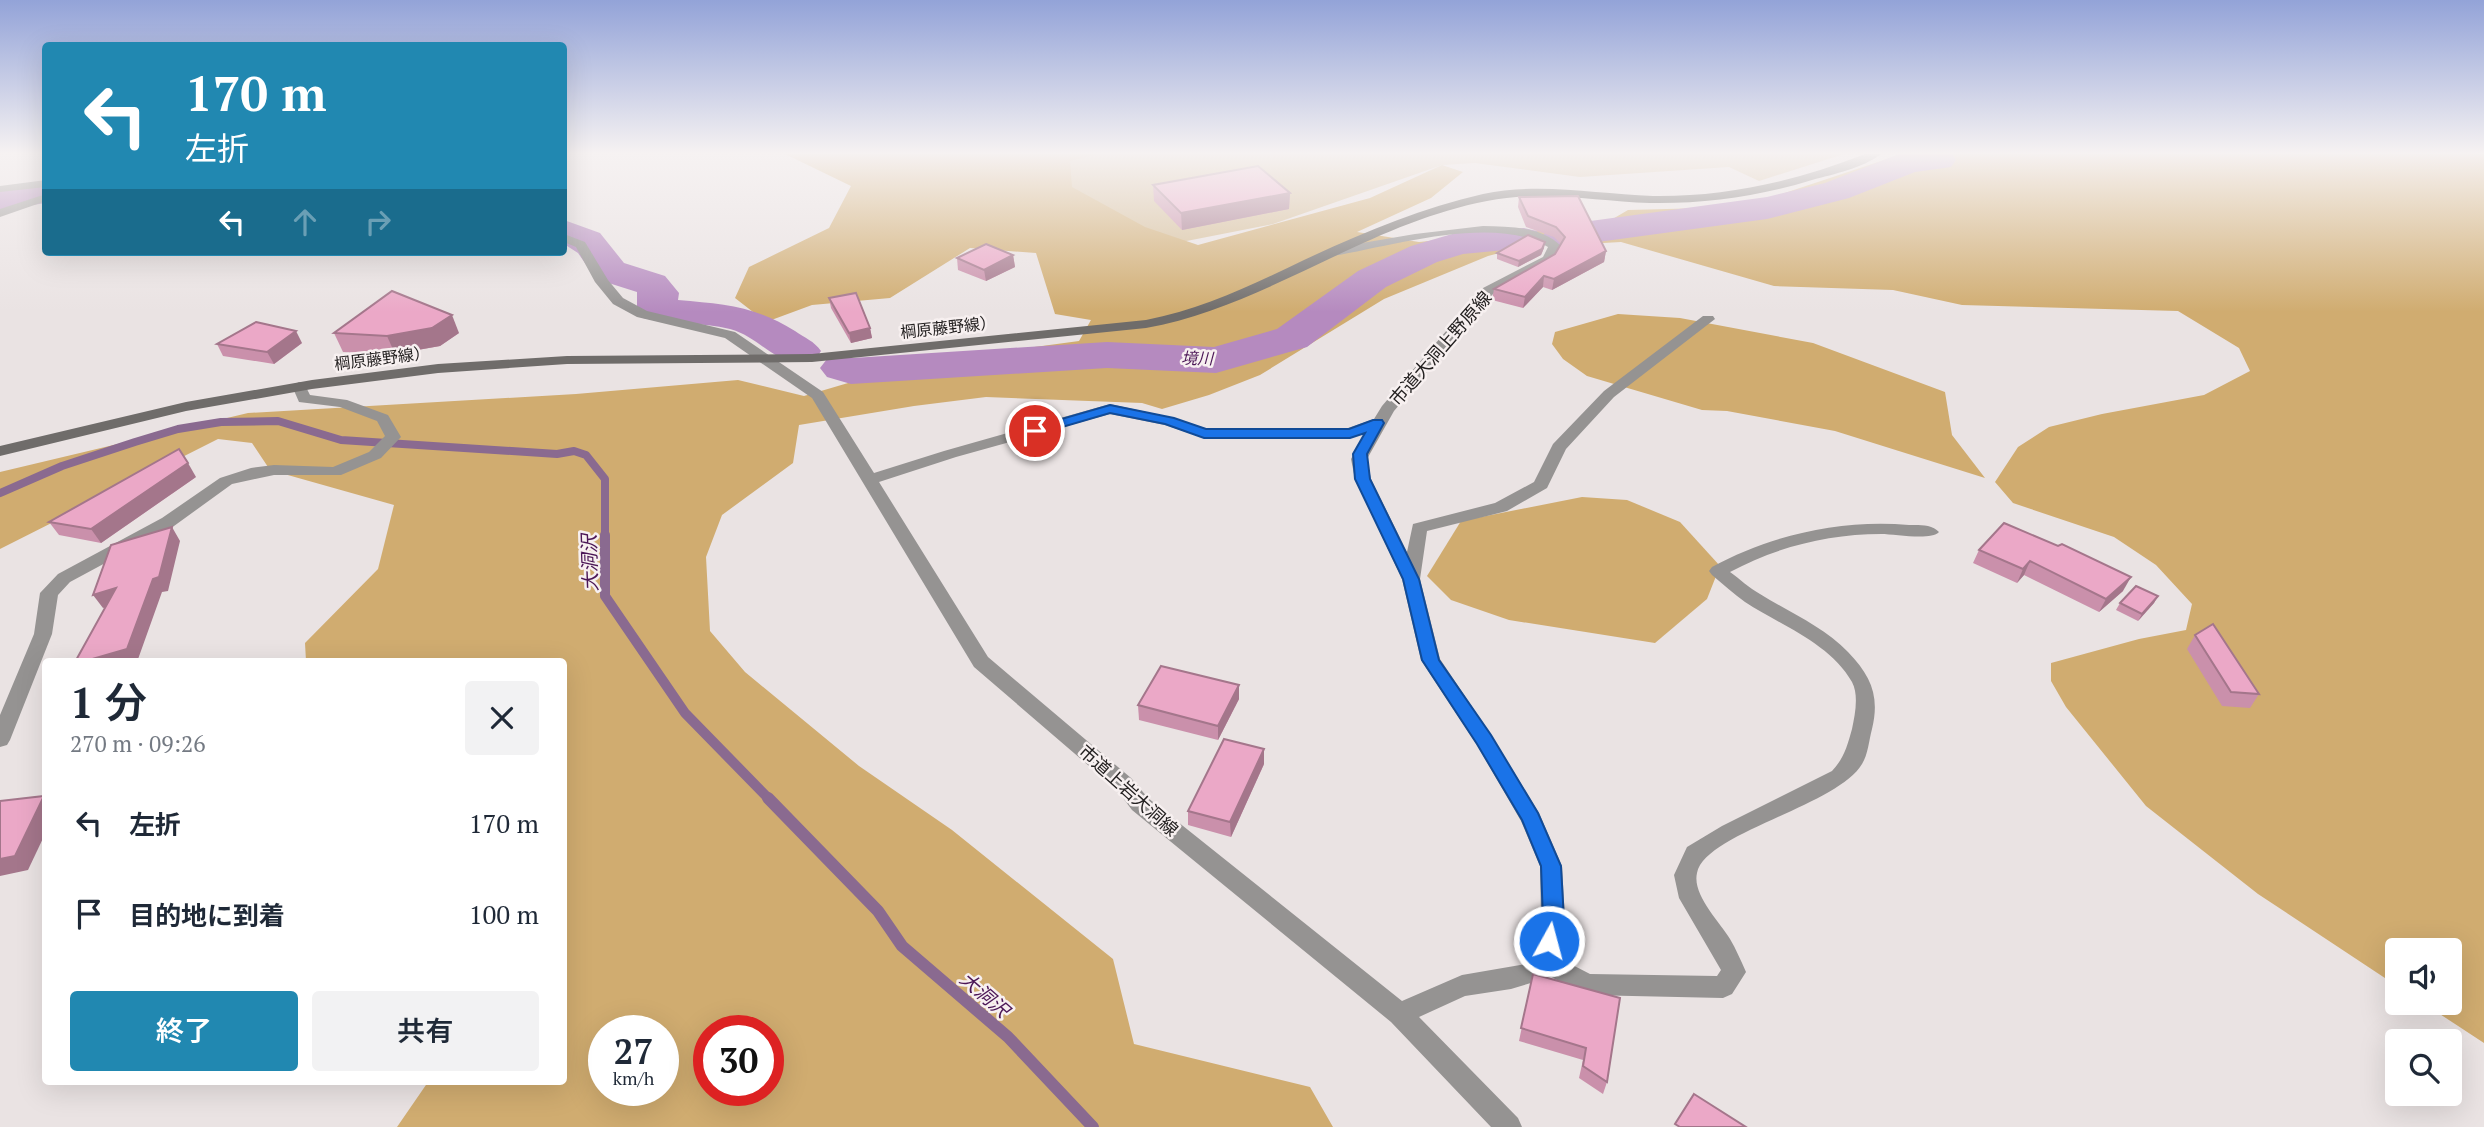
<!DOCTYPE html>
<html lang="ja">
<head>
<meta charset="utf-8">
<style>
  :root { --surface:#fff; --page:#f2f2f3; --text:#1f2937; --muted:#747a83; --accent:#2188b1 }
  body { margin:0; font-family:"PT Serif","Noto Sans JP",serif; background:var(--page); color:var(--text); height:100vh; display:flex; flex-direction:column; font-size:26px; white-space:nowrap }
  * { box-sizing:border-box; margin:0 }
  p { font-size:23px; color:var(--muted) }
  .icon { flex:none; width:38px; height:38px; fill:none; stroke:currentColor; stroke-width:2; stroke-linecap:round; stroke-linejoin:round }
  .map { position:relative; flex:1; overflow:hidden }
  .sheet { position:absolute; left:42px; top:658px; width:525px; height:427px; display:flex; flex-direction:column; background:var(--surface); border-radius:7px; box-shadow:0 7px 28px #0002 }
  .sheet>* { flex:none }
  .banner { position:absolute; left:42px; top:42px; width:525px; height:214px; border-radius:7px; box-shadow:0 7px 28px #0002; background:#2188b1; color:#fff; overflow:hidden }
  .controls { position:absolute; left:2385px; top:938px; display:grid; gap:14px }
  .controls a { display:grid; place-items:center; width:77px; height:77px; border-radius:7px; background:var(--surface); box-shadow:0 7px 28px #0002; font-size:35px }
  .speed { position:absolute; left:588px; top:1015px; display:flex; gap:14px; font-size:35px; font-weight:700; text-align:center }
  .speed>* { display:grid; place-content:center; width:91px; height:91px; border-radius:50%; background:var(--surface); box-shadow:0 7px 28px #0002; line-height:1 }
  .speed small { font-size:18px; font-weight:400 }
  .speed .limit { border:10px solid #d22; background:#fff; color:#111 }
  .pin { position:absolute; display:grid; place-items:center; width:60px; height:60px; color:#fff; margin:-30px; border:4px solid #fff; border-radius:50%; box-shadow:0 2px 7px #0007 }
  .me { position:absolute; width:77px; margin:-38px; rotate:7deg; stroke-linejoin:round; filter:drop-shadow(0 0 5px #0008) }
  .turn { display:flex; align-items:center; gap:24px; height:147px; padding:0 28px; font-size:32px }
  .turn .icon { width:91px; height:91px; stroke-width:2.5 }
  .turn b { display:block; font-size:49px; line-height:60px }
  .lanes { display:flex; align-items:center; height:66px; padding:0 28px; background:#0003; justify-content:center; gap:35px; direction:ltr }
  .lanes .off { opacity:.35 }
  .round { display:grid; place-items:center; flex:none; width:74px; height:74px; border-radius:7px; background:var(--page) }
  .head { display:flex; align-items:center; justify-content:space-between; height:119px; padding:0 28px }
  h1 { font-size:42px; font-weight:600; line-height:52px }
  .cta { display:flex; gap:14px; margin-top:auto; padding:14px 28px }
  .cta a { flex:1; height:80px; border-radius:7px; background:var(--accent); color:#fff; font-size:28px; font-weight:600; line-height:80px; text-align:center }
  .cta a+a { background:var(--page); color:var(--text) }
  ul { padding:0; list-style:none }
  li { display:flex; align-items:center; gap:21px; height:91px; padding:0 28px }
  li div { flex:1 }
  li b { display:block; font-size:26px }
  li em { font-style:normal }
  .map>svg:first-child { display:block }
</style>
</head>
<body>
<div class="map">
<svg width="2484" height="1127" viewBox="0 0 2484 1127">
  <rect width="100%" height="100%" fill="#eae3e3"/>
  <path fill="#d5bd95" d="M 884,154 L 1844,154 L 1759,181 L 1729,167 L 1580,177 L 1475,163 L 1442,165 L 1273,224 L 1161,246 Z"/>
  <g fill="#d0ac70" fill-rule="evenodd">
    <path d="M 785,154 L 1098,154 L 1070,161 L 1072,187 L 1145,227 L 1198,245 L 1370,198 L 1442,165 L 1463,172 L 1431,198 L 1357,232 L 1419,242 L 1604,224 L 1628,210 L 1743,207 L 1902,154 L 2484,154 L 2484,1043 L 2423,1003 L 2450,1003 L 2450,950 L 2398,950 L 2397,986 L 2258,894 L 2146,806 L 2066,707 L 2051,681 L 2051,663 L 2139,639 L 2186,630 L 2192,604 L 2156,565 L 2114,537 L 2013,503 L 1995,482 L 2018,447 L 2049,427 L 2102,414 L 2204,395 L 2250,371 L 2239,348 L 2178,311 L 1962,305 L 1893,290 L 1774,286 L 1621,242 L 1567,245 L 1541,242 L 1488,256 L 1384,299 L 1260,375 L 1209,395 L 1162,409 L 1142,403 L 986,397 L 914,406 L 799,425 L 793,463 L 722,515 L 706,557 L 710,631 L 745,672 L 859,766 L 952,830 L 1113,959 L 1134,1044 L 1310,1087 L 1333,1127 L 397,1127 L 428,1082 L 564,1082 L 564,662 L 306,661 L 305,643 L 378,569 L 394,505 L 270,470 L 252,443 L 218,439 L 0,549 L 0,472 L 248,413 L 576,394 L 738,380 L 804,396 L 916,363 L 1079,341 L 1091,320 L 1055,314 L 1036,253 L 970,248 L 890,298 L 812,305 L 766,322 L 735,298 L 749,267 L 829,228 L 851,186 ZM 604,1031 L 663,1031 L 663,1090 L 604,1090 ZM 709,1031 L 768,1031 L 768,1090 L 709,1090 Z"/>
    <path d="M 1618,314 L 1680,318 L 1813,343 L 1945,392 L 1952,435 L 1985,478 L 1835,431 L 1727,411 L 1702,410 L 1587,376 L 1563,359 L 1552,344 L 1555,332 Z"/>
    <path d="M 1582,497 L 1627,500 L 1680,522 L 1720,566 L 1707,599 L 1655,643 L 1509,620 L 1451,600 L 1427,576 L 1461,521 Z"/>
  </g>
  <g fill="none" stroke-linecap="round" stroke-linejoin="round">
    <path stroke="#8a6a90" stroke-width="8" d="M 0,493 L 62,466 L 135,442 L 178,429 L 221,422 L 278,421 L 341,440 L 557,454 L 574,451 L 586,455 L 605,479 L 605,537"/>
    <path stroke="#8a6a90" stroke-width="10" d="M 605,535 L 605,596 L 685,713 L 770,800"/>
    <path stroke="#8a6a90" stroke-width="12" d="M 768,798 L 878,911 L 902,946 L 1008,1037 L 1093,1127"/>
    <g fill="#b58abf" fill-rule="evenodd">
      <path d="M 1899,154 L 1952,154 L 1956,160 L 1951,167 L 1915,172 L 1849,198 L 1767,219 L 1561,247 L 1548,244 L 1543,236 L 1548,228 L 1561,225 L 1767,197 L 1825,183 Z"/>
      <path d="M 34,185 L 46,187 L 46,203 L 0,210 L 0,188 Z"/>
      <path d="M 564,220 L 600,233 L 624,263 L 665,276 L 679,293 L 678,300 C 724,304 755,306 795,331 C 805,338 814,341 821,351 L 815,360 C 776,370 763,338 730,329 C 702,322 671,325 643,318 L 637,309 L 637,292 L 596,279 L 578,253 L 564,244 Z"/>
      <path d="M 1524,228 L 1537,231 L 1543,239 L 1537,247 L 1463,254 L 1437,262 L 1386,287 L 1307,347 L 1216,373 L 1107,368 L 851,384 L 827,377 L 820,368 L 827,359 L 842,355 L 853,358 L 1107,342 L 1214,347 L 1277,329 L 1358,271 L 1411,246 L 1459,232 Z"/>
    </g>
    <g fill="#959392" fill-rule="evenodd">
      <path d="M 46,180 L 46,187 L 0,192 L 0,186 Z"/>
      <path d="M 46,194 L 46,201 L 0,217 L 0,209 Z"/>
      <path d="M 1483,226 C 1510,227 1541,226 1561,246 L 1552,262 L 1493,294 L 1394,411 L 1367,459 L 1371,479 L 1407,552 L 1413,524 L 1495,503 L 1534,482 L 1553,444 L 1604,391 L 1703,316 L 1713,316 L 1715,319 L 1614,397 L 1566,449 L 1547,488 L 1507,511 L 1427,531 L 1420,579 L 1440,659 L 1491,735 L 1539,813 L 1562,866 L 1565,920 L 1557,957 L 1590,974 L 1717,976 L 1721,970 L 1679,898 L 1674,875 L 1687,847 L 1722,826 L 1832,771 C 1844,758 1847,747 1852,729 C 1855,715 1859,695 1852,682 C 1830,643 1780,625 1745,602 C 1734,594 1723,584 1712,575 L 1709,571 L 1712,567 C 1771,535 1841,519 1909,525 C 1918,525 1932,524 1939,532 C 1931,541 1895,534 1881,534 C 1829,534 1776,547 1730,572 C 1740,579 1749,588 1760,594 C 1789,612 1824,627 1848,652 C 1871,676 1880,696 1872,729 C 1869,740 1868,755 1862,764 C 1837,806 1705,833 1697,873 C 1692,895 1719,921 1730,939 C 1736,949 1741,961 1746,972 L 1732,994 L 1723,998 L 1587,995 L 1551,977 L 1511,989 L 1465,996 L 1419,1017 L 1518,1118 L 1522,1127 L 1491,1127 L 1391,1022 L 1132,810 L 1117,790 L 974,667 L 812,398 L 725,338 L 637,317 L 613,304 L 595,282 L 576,247 L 564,242 L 564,234 L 585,242 L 608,280 L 623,298 L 647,311 L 735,332 L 823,392 L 874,473 L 944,451 L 1110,404 L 1174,418 L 1205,428 L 1348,428 L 1374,419 L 1382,406 L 1483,288 L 1543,257 L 1548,247 C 1496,214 1391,246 1333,256 L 1327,252 L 1333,248 L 1415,234 ZM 1110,414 L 1165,425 L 1204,438 L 1350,438 L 1366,432 L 1351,459 L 1355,479 L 1402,579 L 1421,660 L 1477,745 L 1521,821 L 1540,866 L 1541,920 L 1532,963 L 1462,975 L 1402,1001 L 1148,798 L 1131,778 L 988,657 L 879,482 L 956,457 Z"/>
      <path d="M 299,382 L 304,383 L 310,395 L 347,400 L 388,415 L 401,437 L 381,458 L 341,475 L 274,475 L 232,484 L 174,526 L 70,582 L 58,595 L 52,634 L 10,740 L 7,745 L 0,747 L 0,715 L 34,634 L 40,593 L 58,574 L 162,518 L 220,478 L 251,468 L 274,465 L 333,467 L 369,452 L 385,436 L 377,421 L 340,407 L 299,402 L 292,386 Z"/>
    </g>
    <path fill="#6f6c6a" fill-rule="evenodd" d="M 1865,154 L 1881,154 C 1863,168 1834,174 1812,180 C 1760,196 1705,204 1650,203 C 1596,201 1542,190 1487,201 C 1366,224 1267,306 1146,328 L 812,362 L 567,364 L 438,373 L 312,389 L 186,411 L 0,456 L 0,446 L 186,402 L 312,380 L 438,364 L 567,356 L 812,354 L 1146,320 C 1203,309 1252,285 1304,260 C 1362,233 1421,208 1483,194 C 1540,182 1596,194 1653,196 C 1726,197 1797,181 1865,154 Z"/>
  </g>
  <g fill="#ca90ab">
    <path d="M 1153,185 L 1290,193 L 1289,209 L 1182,230 L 1154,201 Z"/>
    <path d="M 1519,197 L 1606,251 L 1604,262 L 1552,290 L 1543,287 L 1523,308 L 1492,300 L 1494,289 L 1555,254 L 1561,244 L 1554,237 L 1526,227 L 1518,207 Z"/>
    <path d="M 1544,248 L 1541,255 L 1518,267 L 1497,259 L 1497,253 Z"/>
    <path d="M 1013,255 L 1015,267 L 986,281 L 958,270 L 957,258 Z"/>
    <path d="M 829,298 L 870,328 L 872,338 L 851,343 L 831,308 Z"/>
    <path d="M 334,333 L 459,333 L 440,346 L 395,354 L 343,352 Z"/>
    <path d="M 302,343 L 274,364 L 223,356 L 217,344 Z"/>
    <path d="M 196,477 L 101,543 L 59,535 L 49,522 Z"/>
    <path d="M 2004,523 L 2123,591 L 2099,612 L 2024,575 L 2017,583 L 1973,563 L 1979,550 Z"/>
    <path d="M 2158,596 L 2154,603 L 2138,621 L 2116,610 L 2120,603 Z"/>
    <path d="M 2195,635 L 2259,694 L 2250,708 L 2222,706 L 2187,649 Z"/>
    <path d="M 1239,699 L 1218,740 L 1139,720 L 1138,705 Z"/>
    <path d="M 1264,764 L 1231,837 L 1188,825 L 1188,811 Z"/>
    <path d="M 1533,974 L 1620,998 L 1607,1082 L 1603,1094 L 1579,1078 L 1583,1060 L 1519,1041 Z"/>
  </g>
  <g fill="#a4768b">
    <path d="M 1290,193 L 1289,209 L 1182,230 L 1181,213 Z"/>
    <path d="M 1545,242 L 1544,248 L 1541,255 L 1518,267 L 1519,261 Z"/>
    <path d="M 1606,251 L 1604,262 L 1552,290 L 1554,279 Z"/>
    <path d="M 1013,255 L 1015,267 L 986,281 L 984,270 Z"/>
    <path d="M 1544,276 L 1543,287 L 1523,308 L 1525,297 Z"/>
    <path d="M 452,315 L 459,333 L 440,346 L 395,354 L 387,336 Z"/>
    <path d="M 870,328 L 872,338 L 851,343 L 849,333 Z"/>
    <path d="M 296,331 L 302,343 L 274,364 L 267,352 Z"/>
    <path d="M 188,463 L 196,477 L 101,543 L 91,529 Z"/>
    <path d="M 172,527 L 180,541 L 168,591 L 162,592 L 137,662 L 82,662 Z"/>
    <path d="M 2030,561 L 2024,575 L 2017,583 L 2023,569 Z"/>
    <path d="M 2131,577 L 2123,591 L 2099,612 L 2106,599 Z"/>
    <path d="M 116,588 L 126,602 L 103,608 L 93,595 Z"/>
    <path d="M 2158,596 L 2154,603 L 2138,621 L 2142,614 Z"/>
    <path d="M 1239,685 L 1239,699 L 1218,740 L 1218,726 Z"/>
    <path d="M 1264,749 L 1264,764 L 1231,837 L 1230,822 Z"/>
    <path d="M 44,796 L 46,797 L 46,832 L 28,870 L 0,876 L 0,859 Z"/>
  </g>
  <g fill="#eba8c7" stroke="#a4768b" stroke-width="2">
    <path d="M 1258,166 L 1290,193 L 1181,213 L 1153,185 Z"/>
    <path d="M 1578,196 L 1606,251 L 1554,279 L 1544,276 L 1525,297 L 1494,289 L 1555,254 L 1565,237 L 1556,227 L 1528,216 L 1519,197 Z"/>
    <path d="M 1528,235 L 1545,242 L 1542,249 L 1519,261 L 1497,253 Z"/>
    <path d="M 986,244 L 1013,255 L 984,270 L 957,258 Z"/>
    <path d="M 392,291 L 452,315 L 432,328 L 387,336 L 334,333 Z"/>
    <path d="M 856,293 L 870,328 L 849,333 L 829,298 Z"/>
    <path d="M 256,322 L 296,331 L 267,352 L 217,344 Z"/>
    <path d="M 179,449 L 188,463 L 91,529 L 49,522 Z"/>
    <path d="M 2004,523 L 2058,546 L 2062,544 L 2131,577 L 2106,599 L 2030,561 L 2023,569 L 1979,550 Z"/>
    <path d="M 172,527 L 159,577 L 153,579 L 127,649 L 82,662 L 75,662 L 116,588 L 93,595 L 111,545 Z"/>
    <path d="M 2136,586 L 2158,596 L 2142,614 L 2120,603 Z"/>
    <path d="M 2213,624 L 2259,694 L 2231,692 L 2195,635 Z"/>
    <path d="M 1161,666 L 1239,685 L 1218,726 L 1138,705 Z"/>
    <path d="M 1224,739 L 1264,749 L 1230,822 L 1188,811 Z"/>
    <path d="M 44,796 L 15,856 L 0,859 L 0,801 Z"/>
    <path d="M 1533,974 L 1620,998 L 1607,1082 L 1583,1066 L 1586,1048 L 1521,1028 Z"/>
    <path d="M 1694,1094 L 1746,1127 L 1680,1127 L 1675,1124 Z"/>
  </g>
  <linearGradient id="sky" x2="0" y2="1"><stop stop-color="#93a3d8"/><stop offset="0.49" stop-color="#f6f2f2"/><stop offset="1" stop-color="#f6f2f2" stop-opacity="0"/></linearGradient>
  <rect width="2484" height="312" fill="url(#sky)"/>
  <path fill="#1a73e8" stroke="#114b97" stroke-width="2" d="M 1110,405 L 1174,418 L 1206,429 L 1349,429 L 1373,420 L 1382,420 L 1384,423 L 1367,454 L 1370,479 L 1419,579 L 1439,660 L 1491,735 L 1538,813 L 1561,866 L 1564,920 L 1556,948 L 1549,950 L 1541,948 L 1538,941 L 1543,920 L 1541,866 L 1522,820 L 1477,744 L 1422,660 L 1403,579 L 1355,479 L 1353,454 L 1365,433 L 1350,438 L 1204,438 L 1165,424 L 1110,413 L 1035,435 L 1028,431 L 1030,428 Z"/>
  <g text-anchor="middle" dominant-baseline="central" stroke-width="5" stroke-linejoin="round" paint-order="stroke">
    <g font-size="16" fill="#242121" stroke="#f7f0f0">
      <text transform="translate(948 327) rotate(-6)">棡原藤野線）</text>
      <text transform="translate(382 358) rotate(-7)">棡原藤野線）</text>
    </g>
    <g font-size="16" font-style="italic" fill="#4b1656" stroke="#f7f0f0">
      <text transform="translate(1197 358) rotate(1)">境川</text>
    </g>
    <g font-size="18" fill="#242121" stroke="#f7f0f0">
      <text transform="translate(1440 348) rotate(-49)">市道大洞上野原線</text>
      <text transform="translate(1129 790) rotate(42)">市道上岩大洞線</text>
    </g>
    <g font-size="19" font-style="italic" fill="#4b1656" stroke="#f7f0f0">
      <text transform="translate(589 563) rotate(-92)">大洞沢</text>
      <text transform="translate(985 994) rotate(41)">大洞沢</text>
    </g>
  </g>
</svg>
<div class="controls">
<a><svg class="icon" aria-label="sound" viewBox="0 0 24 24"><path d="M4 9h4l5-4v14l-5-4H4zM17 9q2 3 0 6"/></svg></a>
<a><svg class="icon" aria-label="search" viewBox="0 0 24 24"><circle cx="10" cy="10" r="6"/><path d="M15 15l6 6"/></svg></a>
</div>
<div class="speed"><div>27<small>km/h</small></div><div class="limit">30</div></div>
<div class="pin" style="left:1035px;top:431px;background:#d93025"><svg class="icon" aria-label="arrive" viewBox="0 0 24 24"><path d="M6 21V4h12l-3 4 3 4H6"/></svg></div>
<svg class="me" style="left:1549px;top:941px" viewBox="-20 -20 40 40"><circle r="17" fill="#1a73e8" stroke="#fff" stroke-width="3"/><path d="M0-11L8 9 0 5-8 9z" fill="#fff"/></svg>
<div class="banner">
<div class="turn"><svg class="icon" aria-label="left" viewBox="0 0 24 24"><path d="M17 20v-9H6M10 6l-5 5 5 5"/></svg><div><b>170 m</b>左折</div></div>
<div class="lanes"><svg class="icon" aria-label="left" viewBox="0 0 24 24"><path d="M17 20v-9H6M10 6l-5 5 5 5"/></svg><svg class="icon off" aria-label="ahead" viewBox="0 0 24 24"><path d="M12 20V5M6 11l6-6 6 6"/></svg><svg class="icon off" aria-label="right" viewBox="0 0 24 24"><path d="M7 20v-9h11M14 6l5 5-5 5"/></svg></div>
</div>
<section class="sheet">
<div class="head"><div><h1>1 分</h1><p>270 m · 09:26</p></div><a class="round"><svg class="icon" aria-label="close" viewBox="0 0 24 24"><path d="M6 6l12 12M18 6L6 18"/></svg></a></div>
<ul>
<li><svg class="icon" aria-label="left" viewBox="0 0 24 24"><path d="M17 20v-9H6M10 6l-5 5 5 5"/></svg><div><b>左折</b></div><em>170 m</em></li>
<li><svg class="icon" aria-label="arrive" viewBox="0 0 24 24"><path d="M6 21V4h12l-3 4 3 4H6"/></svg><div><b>目的地に到着</b></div><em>100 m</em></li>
</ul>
<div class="cta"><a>終了</a><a>共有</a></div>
</section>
</div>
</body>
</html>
